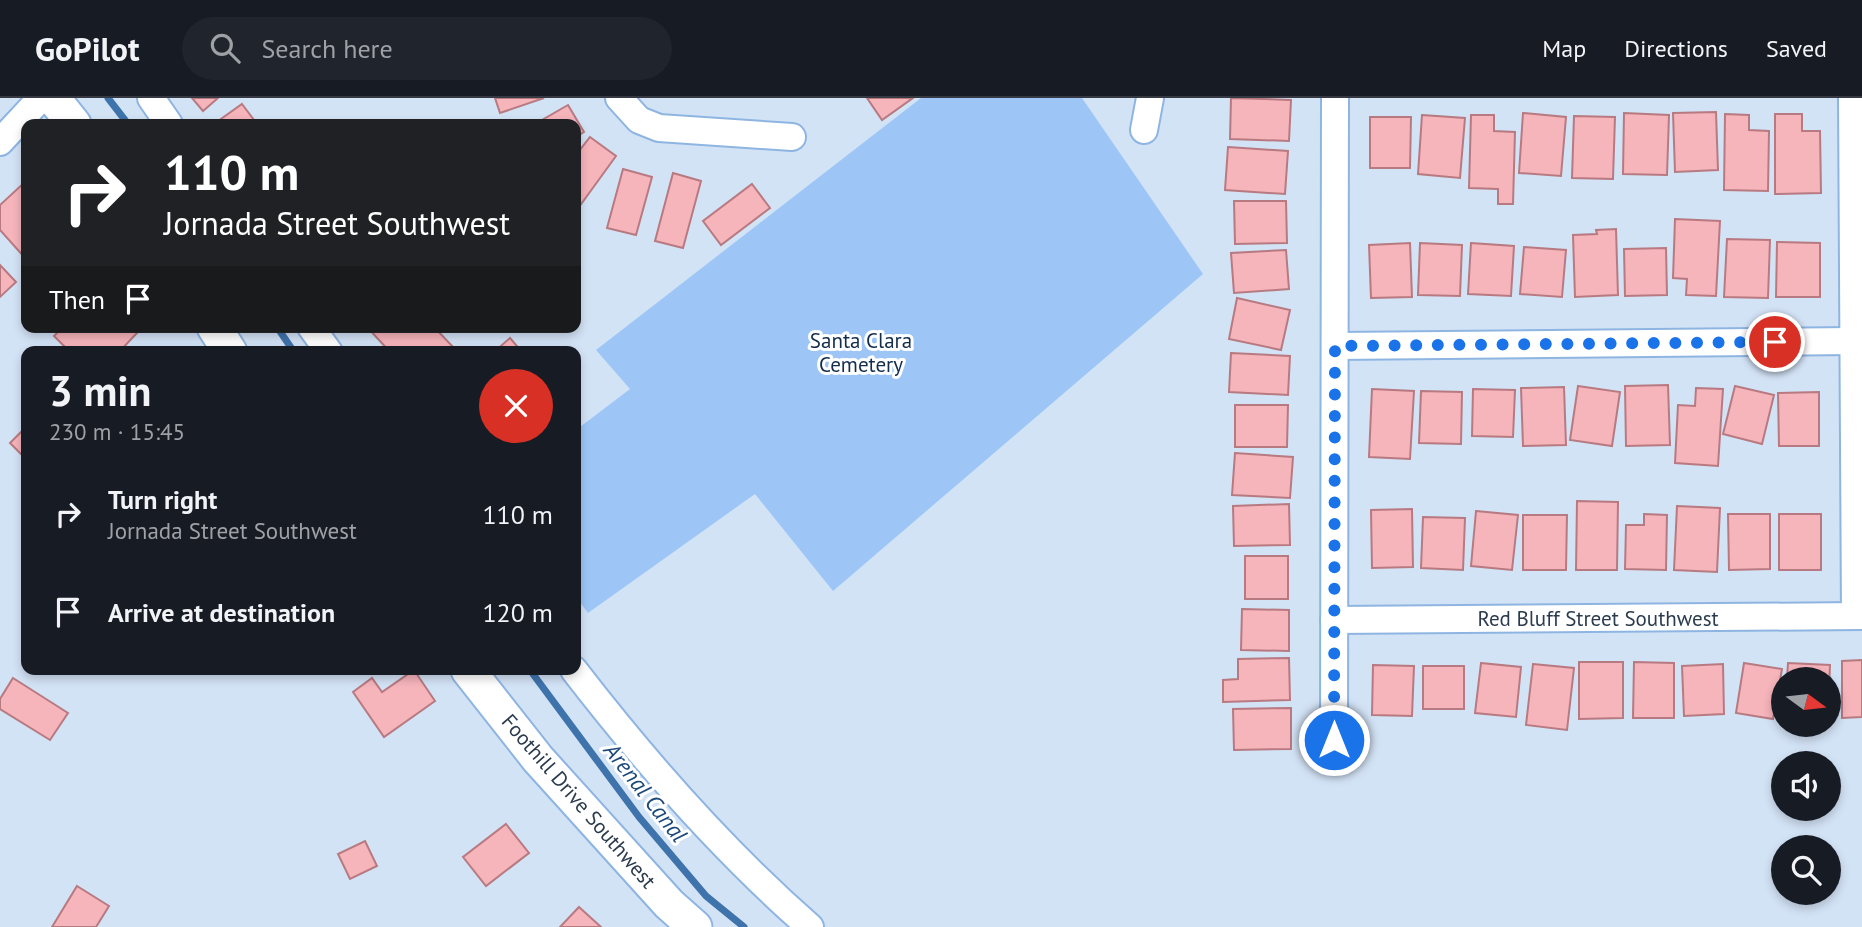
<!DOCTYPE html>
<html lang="en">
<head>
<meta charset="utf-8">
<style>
  :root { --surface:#171b24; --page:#20242c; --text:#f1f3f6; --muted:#9ea1a6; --line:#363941 }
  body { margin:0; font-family:"PT Sans",sans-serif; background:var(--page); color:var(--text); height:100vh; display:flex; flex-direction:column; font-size:26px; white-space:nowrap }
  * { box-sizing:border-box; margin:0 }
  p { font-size:23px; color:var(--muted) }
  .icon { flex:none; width:38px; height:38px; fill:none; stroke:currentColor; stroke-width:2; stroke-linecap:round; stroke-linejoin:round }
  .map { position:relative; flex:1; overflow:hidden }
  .side { position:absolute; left:21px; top:248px; width:560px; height:329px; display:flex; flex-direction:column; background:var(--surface); border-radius:14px; box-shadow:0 4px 10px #0003 }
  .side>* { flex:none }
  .guide { position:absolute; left:21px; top:21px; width:560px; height:214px; border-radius:14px; box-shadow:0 4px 10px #0003; background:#202124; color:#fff; overflow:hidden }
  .needle { width:46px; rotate:105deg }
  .controls { position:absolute; left:1771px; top:569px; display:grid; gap:14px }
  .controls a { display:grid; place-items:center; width:70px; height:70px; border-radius:50%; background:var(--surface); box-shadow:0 4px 10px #0003; font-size:35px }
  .pin { position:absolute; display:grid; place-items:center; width:60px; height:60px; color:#fff; margin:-30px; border:4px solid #fff; border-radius:50%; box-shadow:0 2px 7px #0007 }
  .me { position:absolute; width:77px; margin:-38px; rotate:0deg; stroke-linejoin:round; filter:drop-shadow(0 0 5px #0008) }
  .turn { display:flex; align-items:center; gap:24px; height:147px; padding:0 28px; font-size:32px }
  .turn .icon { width:91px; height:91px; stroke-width:2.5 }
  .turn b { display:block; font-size:49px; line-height:60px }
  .then { display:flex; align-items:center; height:66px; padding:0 28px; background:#0003; gap:14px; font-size:26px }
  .round { display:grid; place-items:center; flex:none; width:74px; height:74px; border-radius:37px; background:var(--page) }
  .summary { display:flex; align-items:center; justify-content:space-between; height:119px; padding:0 28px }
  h1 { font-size:42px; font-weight:600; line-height:52px }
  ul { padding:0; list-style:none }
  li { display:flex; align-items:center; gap:21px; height:98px; padding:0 28px }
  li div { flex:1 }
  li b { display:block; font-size:26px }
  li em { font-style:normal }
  header { display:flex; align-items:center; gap:42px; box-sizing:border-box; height:98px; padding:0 35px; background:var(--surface); border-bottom:2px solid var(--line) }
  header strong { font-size:33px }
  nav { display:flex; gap:38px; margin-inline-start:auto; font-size:24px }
  .search { width:490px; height:63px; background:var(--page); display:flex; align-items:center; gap:18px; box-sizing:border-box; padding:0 24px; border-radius:38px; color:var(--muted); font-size:26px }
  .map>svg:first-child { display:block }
</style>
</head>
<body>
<header>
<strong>GoPilot</strong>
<div class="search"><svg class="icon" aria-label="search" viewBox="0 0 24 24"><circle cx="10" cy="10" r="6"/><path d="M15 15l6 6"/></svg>Search here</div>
<nav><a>Map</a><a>Directions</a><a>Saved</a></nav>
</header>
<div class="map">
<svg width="1862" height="829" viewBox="0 0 1862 829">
  <rect width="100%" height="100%" fill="#d3e3f6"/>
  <path fill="#9dc6f6" d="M 921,0 L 1082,0 L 1203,176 L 833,493 L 755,396 L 588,515 L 576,499 L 576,332 L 630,291 L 596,252 Z"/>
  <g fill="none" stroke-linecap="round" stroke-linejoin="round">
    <g stroke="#3f73ac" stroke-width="7">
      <path d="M 108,0 L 128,26"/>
      <path d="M 277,229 L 294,254"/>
      <path d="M 530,572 L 639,719 L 706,798 L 744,829"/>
    </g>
  </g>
  <g fill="#f6b4bb" stroke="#b87a81" stroke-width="2">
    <path d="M 192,0 L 218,0 L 203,13 Z"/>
    <path d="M 495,0 L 544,0 L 500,15 Z"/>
    <path d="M 867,0 L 913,0 L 882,22 Z"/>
    <path d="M 1231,0 L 1291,2 L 1289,43 L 1230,41 Z"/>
    <path d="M 242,6 L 257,26 L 214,26 Z"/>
    <path d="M 568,7 L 584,34 L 576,39 L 576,26 L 535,26 Z"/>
    <path d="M 1716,14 L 1718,72 L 1675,74 L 1673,15 Z"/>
    <path d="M 1523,15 L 1566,19 L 1561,78 L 1519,75 Z"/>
    <path d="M 1624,15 L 1669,17 L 1667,77 L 1623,76 Z"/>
    <path d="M 1725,16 L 1749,17 L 1749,32 L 1769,33 L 1768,93 L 1724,92 Z"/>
    <path d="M 1775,16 L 1802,16 L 1802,33 L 1820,33 L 1821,95 L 1775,96 Z"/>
    <path d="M 1422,17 L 1465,20 L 1460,80 L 1418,76 Z"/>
    <path d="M 1471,17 L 1494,17 L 1494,33 L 1515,34 L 1513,106 L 1498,106 L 1498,91 L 1469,90 Z"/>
    <path d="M 1574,18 L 1615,19 L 1613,81 L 1572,80 Z"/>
    <path d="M 1370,19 L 1411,19 L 1410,70 L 1370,70 Z"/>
    <path d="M 590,39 L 616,58 L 579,109 L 576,106 L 576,57 Z"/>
    <path d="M 1228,49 L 1288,53 L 1285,96 L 1225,92 Z"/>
    <path d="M 623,71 L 652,79 L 636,137 L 607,130 Z"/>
    <path d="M 673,75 L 701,83 L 683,150 L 655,143 Z"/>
    <path d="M 26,83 L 26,161 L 0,132 L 0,107 Z"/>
    <path d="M 752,86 L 770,110 L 721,147 L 703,123 Z"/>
    <path d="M 1234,103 L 1286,103 L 1287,145 L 1235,146 Z"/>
    <path d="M 1675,121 L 1720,123 L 1716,198 L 1686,197 L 1687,181 L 1673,180 Z"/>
    <path d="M 1616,131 L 1618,197 L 1575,199 L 1573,137 L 1597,136 L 1596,132 Z"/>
    <path d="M 1727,141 L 1770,142 L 1768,200 L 1724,199 Z"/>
    <path d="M 1777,144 L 1820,145 L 1820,199 L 1776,199 Z"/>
    <path d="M 1410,145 L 1412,199 L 1371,200 L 1369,147 Z"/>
    <path d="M 1420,145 L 1462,147 L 1460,198 L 1418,197 Z"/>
    <path d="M 1471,145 L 1514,148 L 1511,198 L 1468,196 Z"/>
    <path d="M 1524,149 L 1566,152 L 1562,199 L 1520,196 Z"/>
    <path d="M 1666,150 L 1667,197 L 1625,198 L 1624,151 Z"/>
    <path d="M 1286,152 L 1289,191 L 1234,195 L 1231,155 Z"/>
    <path d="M 0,167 L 16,184 L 0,199 Z"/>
    <path d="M 1237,200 L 1290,212 L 1281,252 L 1229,241 Z"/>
    <path d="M 63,229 L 131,229 L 137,235 L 119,254 L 70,254 L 54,238 Z"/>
    <path d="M 367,229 L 434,229 L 456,252 L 453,254 L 400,254 L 397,251 L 390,254 Z"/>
    <path d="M 510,240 L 522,254 L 494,254 Z"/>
    <path d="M 1231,255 L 1290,258 L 1288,297 L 1229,294 Z"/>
    <path d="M 1668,287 L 1670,347 L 1626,348 L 1625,288 Z"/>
    <path d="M 1578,288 L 1620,294 L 1612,348 L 1570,342 Z"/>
    <path d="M 1735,288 L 1774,297 L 1762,346 L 1723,336 Z"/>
    <path d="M 1564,289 L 1566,347 L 1523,348 L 1521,290 Z"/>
    <path d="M 1696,290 L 1723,291 L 1718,368 L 1675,365 L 1678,307 L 1695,308 Z"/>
    <path d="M 1372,291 L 1414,293 L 1410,361 L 1369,359 Z"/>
    <path d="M 1473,291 L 1515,292 L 1513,339 L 1472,338 Z"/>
    <path d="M 1421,293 L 1462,294 L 1461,346 L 1419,345 Z"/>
    <path d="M 1819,294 L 1819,348 L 1779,348 L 1778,295 Z"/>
    <path d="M 1235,307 L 1288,307 L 1287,349 L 1235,349 Z"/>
    <path d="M 26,329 L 26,361 L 10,345 Z"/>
    <path d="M 1235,355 L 1293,359 L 1290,400 L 1232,397 Z"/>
    <path d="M 1577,403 L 1618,404 L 1617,472 L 1576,472 Z"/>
    <path d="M 1289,406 L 1290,447 L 1234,448 L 1233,408 Z"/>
    <path d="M 1677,408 L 1720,410 L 1717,474 L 1674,472 Z"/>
    <path d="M 1412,411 L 1413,469 L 1372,470 L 1371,412 Z"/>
    <path d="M 1476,413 L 1518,417 L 1512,472 L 1471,468 Z"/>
    <path d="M 1644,416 L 1667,417 L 1666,472 L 1625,471 L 1626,427 L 1644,427 Z"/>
    <path d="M 1728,416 L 1770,416 L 1770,471 L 1729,472 Z"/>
    <rect x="1779" y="416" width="42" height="56"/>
    <path d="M 1523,417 L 1567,417 L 1566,472 L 1523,472 Z"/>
    <path d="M 1423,419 L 1465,420 L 1463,472 L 1421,470 Z"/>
    <rect x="1245" y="458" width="43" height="43"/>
    <path d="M 1242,511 L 1289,512 L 1289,553 L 1241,552 Z"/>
    <path d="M 1289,560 L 1290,602 L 1223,604 L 1223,582 L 1238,581 L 1238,561 Z"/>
    <path d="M 1862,562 L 1862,619 L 1842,620 L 1842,563 Z"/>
    <path d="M 1579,564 L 1623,564 L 1623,620 L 1579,621 Z"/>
    <path d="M 1634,564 L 1674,565 L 1674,620 L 1633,620 Z"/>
    <path d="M 1481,565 L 1521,569 L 1516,619 L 1475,615 Z"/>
    <path d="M 1744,565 L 1782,571 L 1773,621 L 1736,615 Z"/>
    <path d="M 1788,565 L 1830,567 L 1829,592 L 1829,581 L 1787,581 Z"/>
    <path d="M 1533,566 L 1574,570 L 1567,632 L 1526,627 Z"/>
    <path d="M 1723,566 L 1724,616 L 1684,618 L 1682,568 Z"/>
    <path d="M 1373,567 L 1414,568 L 1412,618 L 1372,617 Z"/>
    <rect x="1423" y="568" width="41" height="43"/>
    <path d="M 414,572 L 435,603 L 384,639 L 353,594 L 372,580 L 382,594 Z"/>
    <path d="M 13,580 L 68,615 L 50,642 L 0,611 L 0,601 Z"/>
    <path d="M 1291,610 L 1291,651 L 1234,652 L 1233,611 Z"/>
    <path d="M 506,726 L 529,755 L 486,788 L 463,759 Z"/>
    <path d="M 365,743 L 377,768 L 350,781 L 338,756 Z"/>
    <path d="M 77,788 L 109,808 L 96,829 L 52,829 Z"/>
    <path d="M 579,809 L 601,829 L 560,829 Z"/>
  </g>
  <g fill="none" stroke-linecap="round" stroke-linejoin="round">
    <g stroke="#8eb5e2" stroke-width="30">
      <g id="minor">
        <path d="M 151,0 L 169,26"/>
        <path d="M 619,0 L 639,22 L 659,30 L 792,39"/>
        <path d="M 1852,0 L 1855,518"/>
        <path d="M 1144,32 L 1150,0"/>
        <path d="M 0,44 L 41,0"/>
        <path d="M 311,229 L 329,254"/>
        <path d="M 1336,248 L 1853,243"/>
        <path d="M 1334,522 L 1862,518"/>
        <path d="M 574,572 C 645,664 723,753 810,829"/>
        <path d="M 1334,642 L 1335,0"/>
      </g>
    </g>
    <g stroke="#8eb5e2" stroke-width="37">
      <g id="tertiary">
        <path d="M 53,0 L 74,26"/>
        <path d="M 214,229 L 230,254"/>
        <path d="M 468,572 L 538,661 L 669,806 L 695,829"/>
      </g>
    </g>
    <use href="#minor" stroke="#fff" stroke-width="26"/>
    <use href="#tertiary" stroke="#fff" stroke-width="33"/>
  </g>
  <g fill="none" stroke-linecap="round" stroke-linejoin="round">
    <path stroke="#1a73e8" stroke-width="12" stroke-dasharray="0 21.6" d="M 1334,642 L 1335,248 L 1775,244"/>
  </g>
  <g text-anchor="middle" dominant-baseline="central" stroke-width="6" stroke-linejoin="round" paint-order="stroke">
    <g font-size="21" fill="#122e4c" stroke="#fff">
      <text x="861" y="242">Santa Clara<tspan x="861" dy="24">Cemetery</tspan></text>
    </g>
    <g font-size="21" fill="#2b3b4e" stroke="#fff">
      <text x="1598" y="520">Red Bluff Street Southwest</text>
      <text transform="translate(579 703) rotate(49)">Foothill Drive Southwest</text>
    </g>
    <g font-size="23" font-style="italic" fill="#1b497a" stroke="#fff">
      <text transform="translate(646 694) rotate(52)">Arenal Canal</text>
    </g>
  </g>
</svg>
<div class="controls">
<a><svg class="needle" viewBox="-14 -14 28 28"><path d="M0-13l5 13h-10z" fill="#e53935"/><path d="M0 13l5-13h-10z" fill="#9ea1a6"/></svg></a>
<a><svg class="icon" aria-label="sound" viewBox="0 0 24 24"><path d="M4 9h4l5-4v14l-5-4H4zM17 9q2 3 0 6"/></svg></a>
<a><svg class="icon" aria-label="search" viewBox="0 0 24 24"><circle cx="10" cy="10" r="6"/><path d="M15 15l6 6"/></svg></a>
</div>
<div class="pin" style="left:1775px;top:244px;background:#d93025"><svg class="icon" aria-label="arrive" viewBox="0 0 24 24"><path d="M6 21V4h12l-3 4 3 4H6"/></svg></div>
<svg class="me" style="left:1334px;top:642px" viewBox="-20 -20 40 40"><circle r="17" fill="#1a73e8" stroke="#fff" stroke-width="3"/><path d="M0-11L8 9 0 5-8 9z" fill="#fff"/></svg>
<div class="guide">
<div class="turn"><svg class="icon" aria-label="right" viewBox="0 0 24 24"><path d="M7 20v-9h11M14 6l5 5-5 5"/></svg><div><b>110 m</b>Jornada Street Southwest</div></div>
<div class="then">Then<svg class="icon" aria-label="arrive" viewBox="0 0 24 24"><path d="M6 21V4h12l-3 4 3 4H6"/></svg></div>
</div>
<section class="side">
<div class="summary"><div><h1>3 min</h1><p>230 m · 15:45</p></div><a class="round" style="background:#d93025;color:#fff"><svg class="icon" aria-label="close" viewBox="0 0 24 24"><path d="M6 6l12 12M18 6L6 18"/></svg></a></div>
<ul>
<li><svg class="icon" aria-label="right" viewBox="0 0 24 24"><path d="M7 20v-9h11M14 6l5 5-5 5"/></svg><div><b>Turn right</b><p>Jornada Street Southwest</p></div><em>110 m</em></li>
<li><svg class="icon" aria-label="arrive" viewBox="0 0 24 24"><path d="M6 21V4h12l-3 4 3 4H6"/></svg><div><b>Arrive at destination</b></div><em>120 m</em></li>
</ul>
</section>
</div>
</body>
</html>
